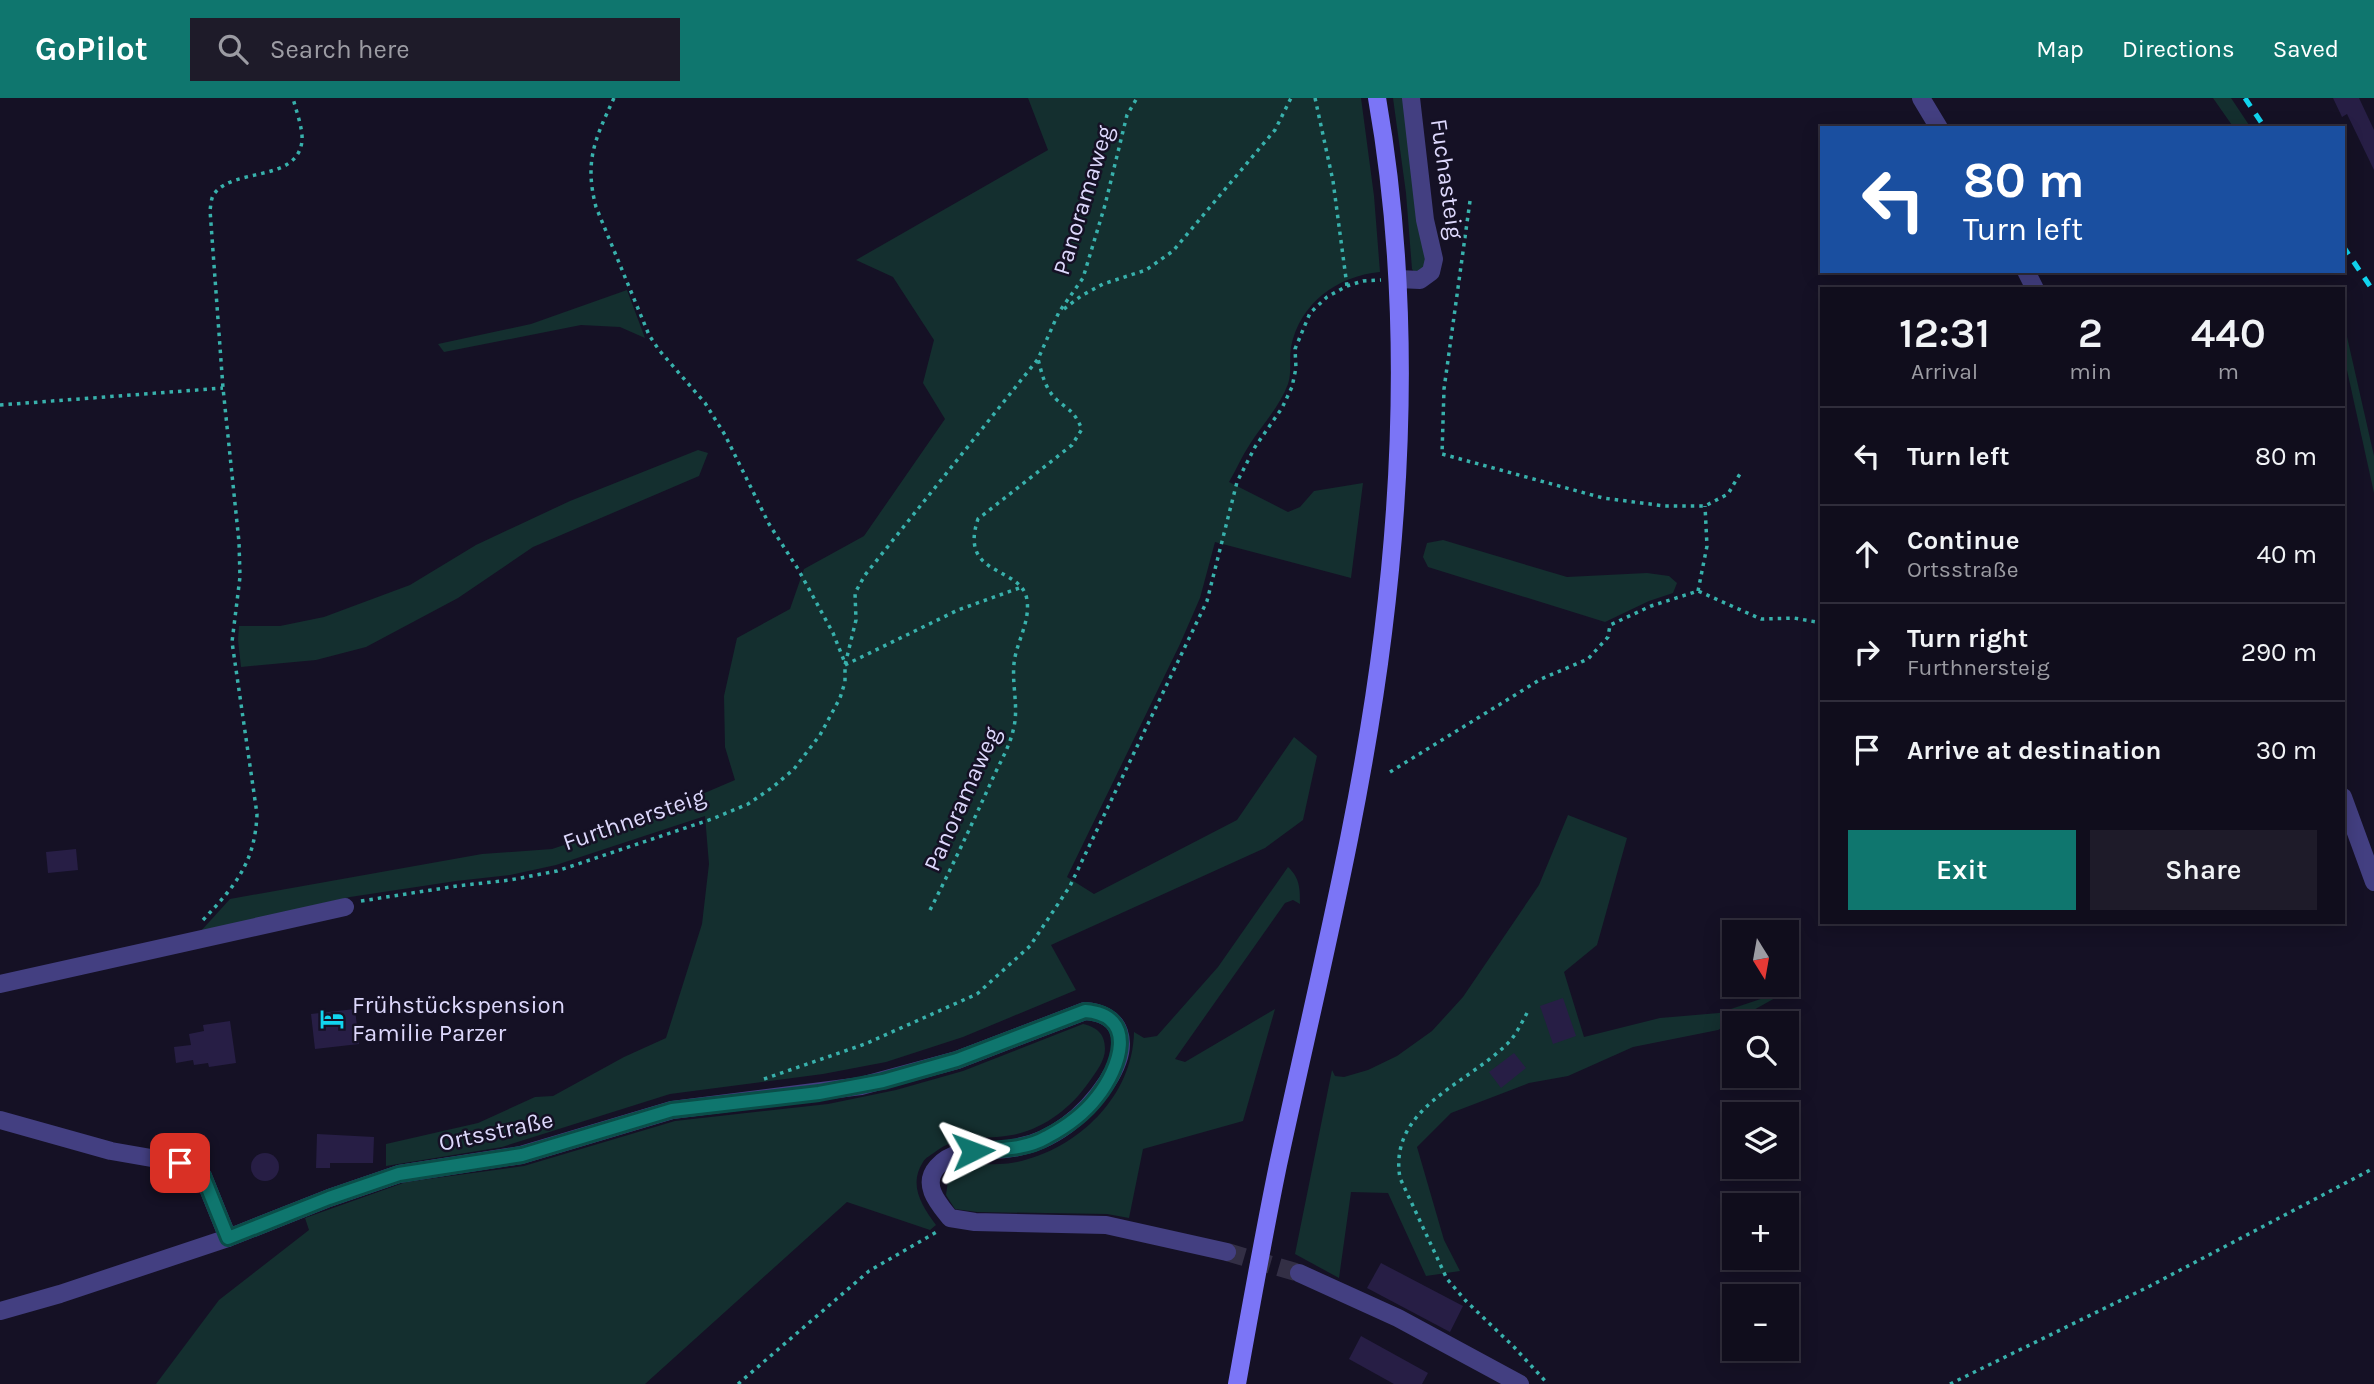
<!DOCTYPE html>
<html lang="en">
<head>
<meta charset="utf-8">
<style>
  :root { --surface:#100d1c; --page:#1e1b29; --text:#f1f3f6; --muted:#9c9ca3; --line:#302d3b; --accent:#0f766e }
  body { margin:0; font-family:Karla,sans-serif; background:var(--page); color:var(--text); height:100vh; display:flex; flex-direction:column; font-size:26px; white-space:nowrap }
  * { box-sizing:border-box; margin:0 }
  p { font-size:23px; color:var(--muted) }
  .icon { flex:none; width:38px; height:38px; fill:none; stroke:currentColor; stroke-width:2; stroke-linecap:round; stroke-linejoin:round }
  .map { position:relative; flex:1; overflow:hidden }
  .side { position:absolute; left:1820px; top:189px; width:525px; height:637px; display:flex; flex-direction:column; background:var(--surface); border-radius:0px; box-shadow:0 4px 18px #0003,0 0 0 2px var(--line) }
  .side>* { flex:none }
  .banner { position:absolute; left:1820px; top:28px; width:525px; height:147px; border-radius:0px; box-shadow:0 4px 18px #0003,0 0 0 2px var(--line); background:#1a4fa0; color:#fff; overflow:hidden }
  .needle { width:46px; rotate:169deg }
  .controls { position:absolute; left:1722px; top:822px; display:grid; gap:14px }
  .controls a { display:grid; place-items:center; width:77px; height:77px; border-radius:0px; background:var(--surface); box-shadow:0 4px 18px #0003,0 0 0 2px var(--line); font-size:35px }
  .pin { position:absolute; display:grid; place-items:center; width:60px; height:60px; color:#fff; margin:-30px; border-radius:14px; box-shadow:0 4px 10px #0006 }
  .me { position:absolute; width:77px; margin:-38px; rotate:87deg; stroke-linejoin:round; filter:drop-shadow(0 0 5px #0008) }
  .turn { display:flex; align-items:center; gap:24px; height:147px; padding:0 28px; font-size:32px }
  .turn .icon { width:91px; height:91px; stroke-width:2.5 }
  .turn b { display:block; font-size:49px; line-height:60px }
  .eta { display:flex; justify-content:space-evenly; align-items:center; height:119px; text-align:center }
  .eta b { font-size:42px; font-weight:600; line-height:49px }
  .primary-button { display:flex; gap:14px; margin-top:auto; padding:14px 28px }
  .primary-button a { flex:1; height:80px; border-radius:0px; background:var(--accent); color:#fff; font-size:28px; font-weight:600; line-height:80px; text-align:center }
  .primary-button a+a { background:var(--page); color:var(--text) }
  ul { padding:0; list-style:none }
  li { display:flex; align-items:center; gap:21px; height:98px; padding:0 28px; border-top:2px solid var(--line) }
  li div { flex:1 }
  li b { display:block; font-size:26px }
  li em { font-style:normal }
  header { display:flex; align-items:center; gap:42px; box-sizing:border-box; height:98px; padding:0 35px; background:var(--accent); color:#fff }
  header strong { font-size:33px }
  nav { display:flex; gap:38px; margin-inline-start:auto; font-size:24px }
  .search { width:490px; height:63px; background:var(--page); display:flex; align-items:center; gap:18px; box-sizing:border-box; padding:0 24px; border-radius:0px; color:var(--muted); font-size:26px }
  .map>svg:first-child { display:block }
</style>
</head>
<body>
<header>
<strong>GoPilot</strong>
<div class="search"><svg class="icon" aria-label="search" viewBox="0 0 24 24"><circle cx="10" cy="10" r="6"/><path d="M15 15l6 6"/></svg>Search here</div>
<nav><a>Map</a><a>Directions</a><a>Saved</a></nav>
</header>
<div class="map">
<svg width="2374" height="1286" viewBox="0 0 2374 1286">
  <rect width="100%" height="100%" fill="#151125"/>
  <g fill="#142f2f">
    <path d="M 1028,0 L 1361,0 L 1374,98 L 1380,174 C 1337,178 1300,205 1291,249 C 1289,261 1292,274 1288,286 C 1280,308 1262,327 1250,346 C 1242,358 1236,372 1229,384 L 1288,414 L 1300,409 L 1314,393 L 1363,385 L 1351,480 L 1215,444 L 1200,500 L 1180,546 L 1067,779 L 1094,796 L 1237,722 L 1294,639 L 1317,658 L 1303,722 L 1265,750 L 1051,847 L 1076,892 L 963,939 L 886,964 L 823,976 L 670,996 L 502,1049 L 386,1068 L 386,1046 L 478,1025 L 535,999 L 553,998 L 624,959 L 666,940 L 702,826 L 709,766 L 705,718 L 556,767 L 510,777 L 456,783 L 350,799 L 200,834 L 230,801 L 482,756 L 552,751 L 646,720 L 735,682 L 725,649 L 724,598 L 737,540 L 790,511 L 804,471 L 864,438 L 945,321 L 923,285 L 934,242 L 893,179 L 856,162 L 1048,52 Z"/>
    <path d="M 1393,0 L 1406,0 L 1427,171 L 1415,175 L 1412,171 L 1406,95 Z"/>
    <path d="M 2213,0 L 2231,0 L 2251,30 L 2234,30 Z"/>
    <path d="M 627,192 L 645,240 L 620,229 L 581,227 L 444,254 L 438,246 L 531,226 Z"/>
    <path d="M 2343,221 L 2374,358 L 2374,395 L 2343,254 Z"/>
    <path d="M 698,352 L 708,355 L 699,378 L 533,449 L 458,500 L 366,549 L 316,562 L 241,569 L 238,542 L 239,528 L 280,528 L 324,519 L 410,487 L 476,447 L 570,403 Z"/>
    <path d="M 1443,442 L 1567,479 L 1647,475 L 1669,478 L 1677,485 L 1673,495 L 1649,503 L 1605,524 L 1428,469 L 1423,459 L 1427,445 Z"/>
    <path d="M 1568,717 L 1627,740 L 1597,847 L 1564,874 L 1584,939 L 1660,920 L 1719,915 L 1793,890 L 1718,932 L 1633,949 L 1568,978 L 1529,985 L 1451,1015 L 1417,1049 L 1444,1142 L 1460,1173 L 1426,1178 L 1388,1095 L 1351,1094 L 1339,1180 L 1295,1156 L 1332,972 L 1335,978 L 1344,979 L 1368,972 L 1397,958 L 1432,933 L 1463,899 L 1539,787 Z"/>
    <path d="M 1288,769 C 1300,780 1300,791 1300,806 L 1293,802 L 1285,805 L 1175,961 L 1185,964 L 1275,911 L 1243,1023 L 1143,1051 L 1129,1120 L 1107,1116 L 977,1114 L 955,1111 L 946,1097 L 949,1076 C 970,1062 993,1069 1017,1064 C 1078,1051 1133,998 1134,934 L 1144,940 L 1157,938 L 1218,869 Z"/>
    <path d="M 1083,926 C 1096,929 1105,935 1105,951 C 1105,963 1096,974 1089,984 C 1071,1010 1044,1031 1012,1037 C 985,1042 958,1036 935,1054 C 931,1057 925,1060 923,1064 C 908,1087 922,1108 936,1127 L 930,1132 L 847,1104 L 645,1286 L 156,1286 L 219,1202 L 309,1132 L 305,1120 L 406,1084 L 524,1068 L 675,1023 L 828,1006 L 896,992 L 963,973 Z"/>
  </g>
  <g fill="#271e45">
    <path d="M 2333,0 L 2359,0 L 2374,32 L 2374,72 L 2347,16 L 2342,19 Z"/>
    <path d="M 76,751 L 78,772 L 48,775 L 46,754 Z"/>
    <path d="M 1563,900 L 1576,938 L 1553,946 L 1540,908 Z"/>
    <path d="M 355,911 L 359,946 L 315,951 L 311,916 Z"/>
    <path d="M 230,923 L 236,965 L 209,969 L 208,965 L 194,967 L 193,962 L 176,965 L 174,949 L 191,947 L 189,936 L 204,933 L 203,927 Z"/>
    <path d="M 1514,955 L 1526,970 L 1501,990 L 1489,974 Z"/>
    <path d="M 317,1036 L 374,1039 L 373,1065 L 330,1065 L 330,1070 L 316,1070 Z"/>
    <circle cx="265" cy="1069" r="14"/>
    <path d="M 1381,1165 L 1463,1208 L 1450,1234 L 1367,1190 Z"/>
    <path d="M 1361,1238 L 1428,1275 L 1422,1286 L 1394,1286 L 1349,1261 Z"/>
  </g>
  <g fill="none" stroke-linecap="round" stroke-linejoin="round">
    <path stroke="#332f45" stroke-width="18" stroke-dasharray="18 9" stroke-linecap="butt" d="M 1227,1154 L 1299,1175"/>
    <g stroke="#38b1ac" stroke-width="3.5" stroke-dasharray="3.5 5" stroke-linecap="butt">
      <path d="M 614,0 C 595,41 584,63 596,109 L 649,237 L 659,252 L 705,305 L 725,337 L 769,426 L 798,471 L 833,535 L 845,565"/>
      <path d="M 1315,0 L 1333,83 L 1347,188"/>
      <path d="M 1470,103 L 1444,291 L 1442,356 L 1603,400 L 1665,408 L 1705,408 L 1728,396 L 1741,374"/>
      <path d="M 1064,211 L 1081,198 L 1103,186 L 1146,172 L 1173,153 L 1275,32 L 1291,0"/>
      <path d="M 0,307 L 223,290"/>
      <path d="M 1698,493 L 1707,448 L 1705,408"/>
      <path d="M 845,567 L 958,512 L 1022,489"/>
      <path d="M 1390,674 L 1541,581 L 1588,561 L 1608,539 L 1610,527 L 1651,508 L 1698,493 L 1761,521 L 1794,520 L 1822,525"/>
      <path d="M 361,803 L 457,788 L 510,782 L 557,773 L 712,721 L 748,706 L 773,689 L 794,671 L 820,637 L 840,600 L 845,584 L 845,567 L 856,522 L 855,495 L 865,477 L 1038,261 L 1059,214 L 1083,180 L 1105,107 L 1127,17 L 1137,0"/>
      <path d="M 930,812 C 952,769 972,726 992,682 C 999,666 1009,650 1013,633 C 1020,608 1010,584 1015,559 C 1019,540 1030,522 1027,502 C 1022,467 958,480 978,421 L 1072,347 L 1082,331 C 1073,312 1071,314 1057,302 C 1045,291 1042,276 1038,261"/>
      <path d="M 203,822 C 235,788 255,765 257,716 L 232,544 L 240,479 L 239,444 L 223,290 L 210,112 C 211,107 211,100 214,96 C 233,69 297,85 302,43 C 303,30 296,13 293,0"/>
      <path d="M 1527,915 C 1521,926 1515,939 1506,947 C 1465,987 1388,1011 1400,1080 L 1447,1181 L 1466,1203 L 1514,1249 L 1548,1286"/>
      <path d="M 764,981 L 865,946 L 977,896 L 1030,848 L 1070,788 L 1207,503 L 1237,384 L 1255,349 L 1282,310 L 1292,289 L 1296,270 L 1295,251 L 1310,215 L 1327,199 L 1347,188 L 1363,183 L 1381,182"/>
      <path d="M 738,1286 L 869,1173 L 940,1132"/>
      <path d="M 1950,1286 L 2150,1188 L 2374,1070"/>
    </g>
    <g stroke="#433f81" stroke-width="18">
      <path d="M 1921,0 L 1939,30"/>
      <path d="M 2026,173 L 2035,191"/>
      <path d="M 1398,181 L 1420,182 L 1431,174 L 1434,161 L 1425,122 L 1411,0"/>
      <path d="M 2343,699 L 2374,784"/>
      <path d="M 0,886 L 345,809"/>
      <path d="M 0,1022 L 111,1053 L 180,1065 L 203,1078 L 228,1140"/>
    </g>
    <g stroke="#433f81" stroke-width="18">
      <path d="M 1299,1175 L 1398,1220 L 1520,1286"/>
      <path d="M 0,1213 L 60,1196 L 228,1140 L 329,1100 L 399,1076 L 521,1057 L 672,1012 L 861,988 L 957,962 L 1085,913 C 1098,914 1114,919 1119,934 C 1125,951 1116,970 1107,984 C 1085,1017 1053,1044 1013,1050 C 987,1055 957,1047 937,1069 C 921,1087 939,1106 950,1120 L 975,1124 L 1106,1127 L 1227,1154"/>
    </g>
    <path stroke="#7b75f6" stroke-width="18" d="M 1237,1286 C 1250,1213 1263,1140 1278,1067 C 1316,890 1361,714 1383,535 C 1405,358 1408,176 1377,0"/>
    <g stroke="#11d5ef" stroke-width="5" stroke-dasharray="10 9" stroke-linecap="butt">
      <path d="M 2245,0 L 2265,30"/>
      <path d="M 2343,148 L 2374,194"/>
    </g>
  </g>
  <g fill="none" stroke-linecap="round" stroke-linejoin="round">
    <g stroke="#0a4d48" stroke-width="18">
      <path id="route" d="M 180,1065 L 203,1078 L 228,1140 L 329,1100 L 399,1076 L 522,1057 L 672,1012 L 819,995 L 883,983 L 957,962 L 1085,913 C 1139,917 1120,970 1097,999 C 1084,1016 1066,1029 1047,1039 C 1025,1052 998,1051 973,1053"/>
    </g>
    <use href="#route" stroke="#0f766e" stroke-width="12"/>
  </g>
  <defs>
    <g id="hotel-bare" transform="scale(1.89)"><path d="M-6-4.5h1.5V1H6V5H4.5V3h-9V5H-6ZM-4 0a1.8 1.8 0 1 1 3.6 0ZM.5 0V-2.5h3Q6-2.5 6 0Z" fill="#11d5ef" stroke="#151125" stroke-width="2.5" paint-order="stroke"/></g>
  </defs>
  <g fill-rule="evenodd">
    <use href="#hotel-bare" x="332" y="921"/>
  </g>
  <g text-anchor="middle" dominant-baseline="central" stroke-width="5" stroke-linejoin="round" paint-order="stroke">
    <g font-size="24" fill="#ddd8fc" stroke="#151125">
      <text transform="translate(1447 81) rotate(82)">Fuchasteig</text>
      <text transform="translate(1083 102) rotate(-73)">Panoramaweg</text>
      <text transform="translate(962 701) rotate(-66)">Panoramaweg</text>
      <text transform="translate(634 721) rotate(-19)">Furthnersteig</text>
      <text transform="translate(496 1033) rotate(-12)">Ortsstraße</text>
    </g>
    <g font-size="24" fill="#ddd8fc" stroke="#151125" text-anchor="start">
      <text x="352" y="907">Frühstückspension<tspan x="352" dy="28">Familie Parzer</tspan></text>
    </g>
  </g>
</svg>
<div class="controls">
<a><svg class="needle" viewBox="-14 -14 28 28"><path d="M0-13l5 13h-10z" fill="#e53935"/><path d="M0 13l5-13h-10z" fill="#9c9ca3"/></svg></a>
<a><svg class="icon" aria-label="search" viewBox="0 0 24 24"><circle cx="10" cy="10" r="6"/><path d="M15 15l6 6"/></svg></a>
<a><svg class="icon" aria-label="layers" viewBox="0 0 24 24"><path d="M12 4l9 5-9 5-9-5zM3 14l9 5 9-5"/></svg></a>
<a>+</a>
<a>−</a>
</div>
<div class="pin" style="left:180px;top:1065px;background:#d93025"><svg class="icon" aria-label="arrive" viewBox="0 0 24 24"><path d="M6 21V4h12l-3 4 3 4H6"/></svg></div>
<svg class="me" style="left:973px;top:1053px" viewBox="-20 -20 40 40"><path d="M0-17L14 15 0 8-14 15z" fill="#0f766e" stroke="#fff" stroke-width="4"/></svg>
<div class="banner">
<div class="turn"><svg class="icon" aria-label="left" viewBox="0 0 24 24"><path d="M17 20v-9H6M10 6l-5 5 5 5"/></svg><div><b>80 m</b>Turn left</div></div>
</div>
<section class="side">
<div class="eta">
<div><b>12:31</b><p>Arrival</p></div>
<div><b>2</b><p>min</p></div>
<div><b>440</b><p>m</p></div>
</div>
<ul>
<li><svg class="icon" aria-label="left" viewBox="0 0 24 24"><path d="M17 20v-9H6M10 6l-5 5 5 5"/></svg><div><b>Turn left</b></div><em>80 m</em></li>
<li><svg class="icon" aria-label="ahead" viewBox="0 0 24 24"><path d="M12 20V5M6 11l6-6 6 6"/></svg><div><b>Continue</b><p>Ortsstraße</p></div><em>40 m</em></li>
<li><svg class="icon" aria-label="right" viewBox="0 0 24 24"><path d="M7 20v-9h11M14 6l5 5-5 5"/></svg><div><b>Turn right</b><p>Furthnersteig</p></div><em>290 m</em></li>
<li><svg class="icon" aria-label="arrive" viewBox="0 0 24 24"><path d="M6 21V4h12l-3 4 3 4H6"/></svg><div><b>Arrive at destination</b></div><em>30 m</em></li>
</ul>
<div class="primary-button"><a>Exit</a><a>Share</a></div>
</section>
</div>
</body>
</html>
